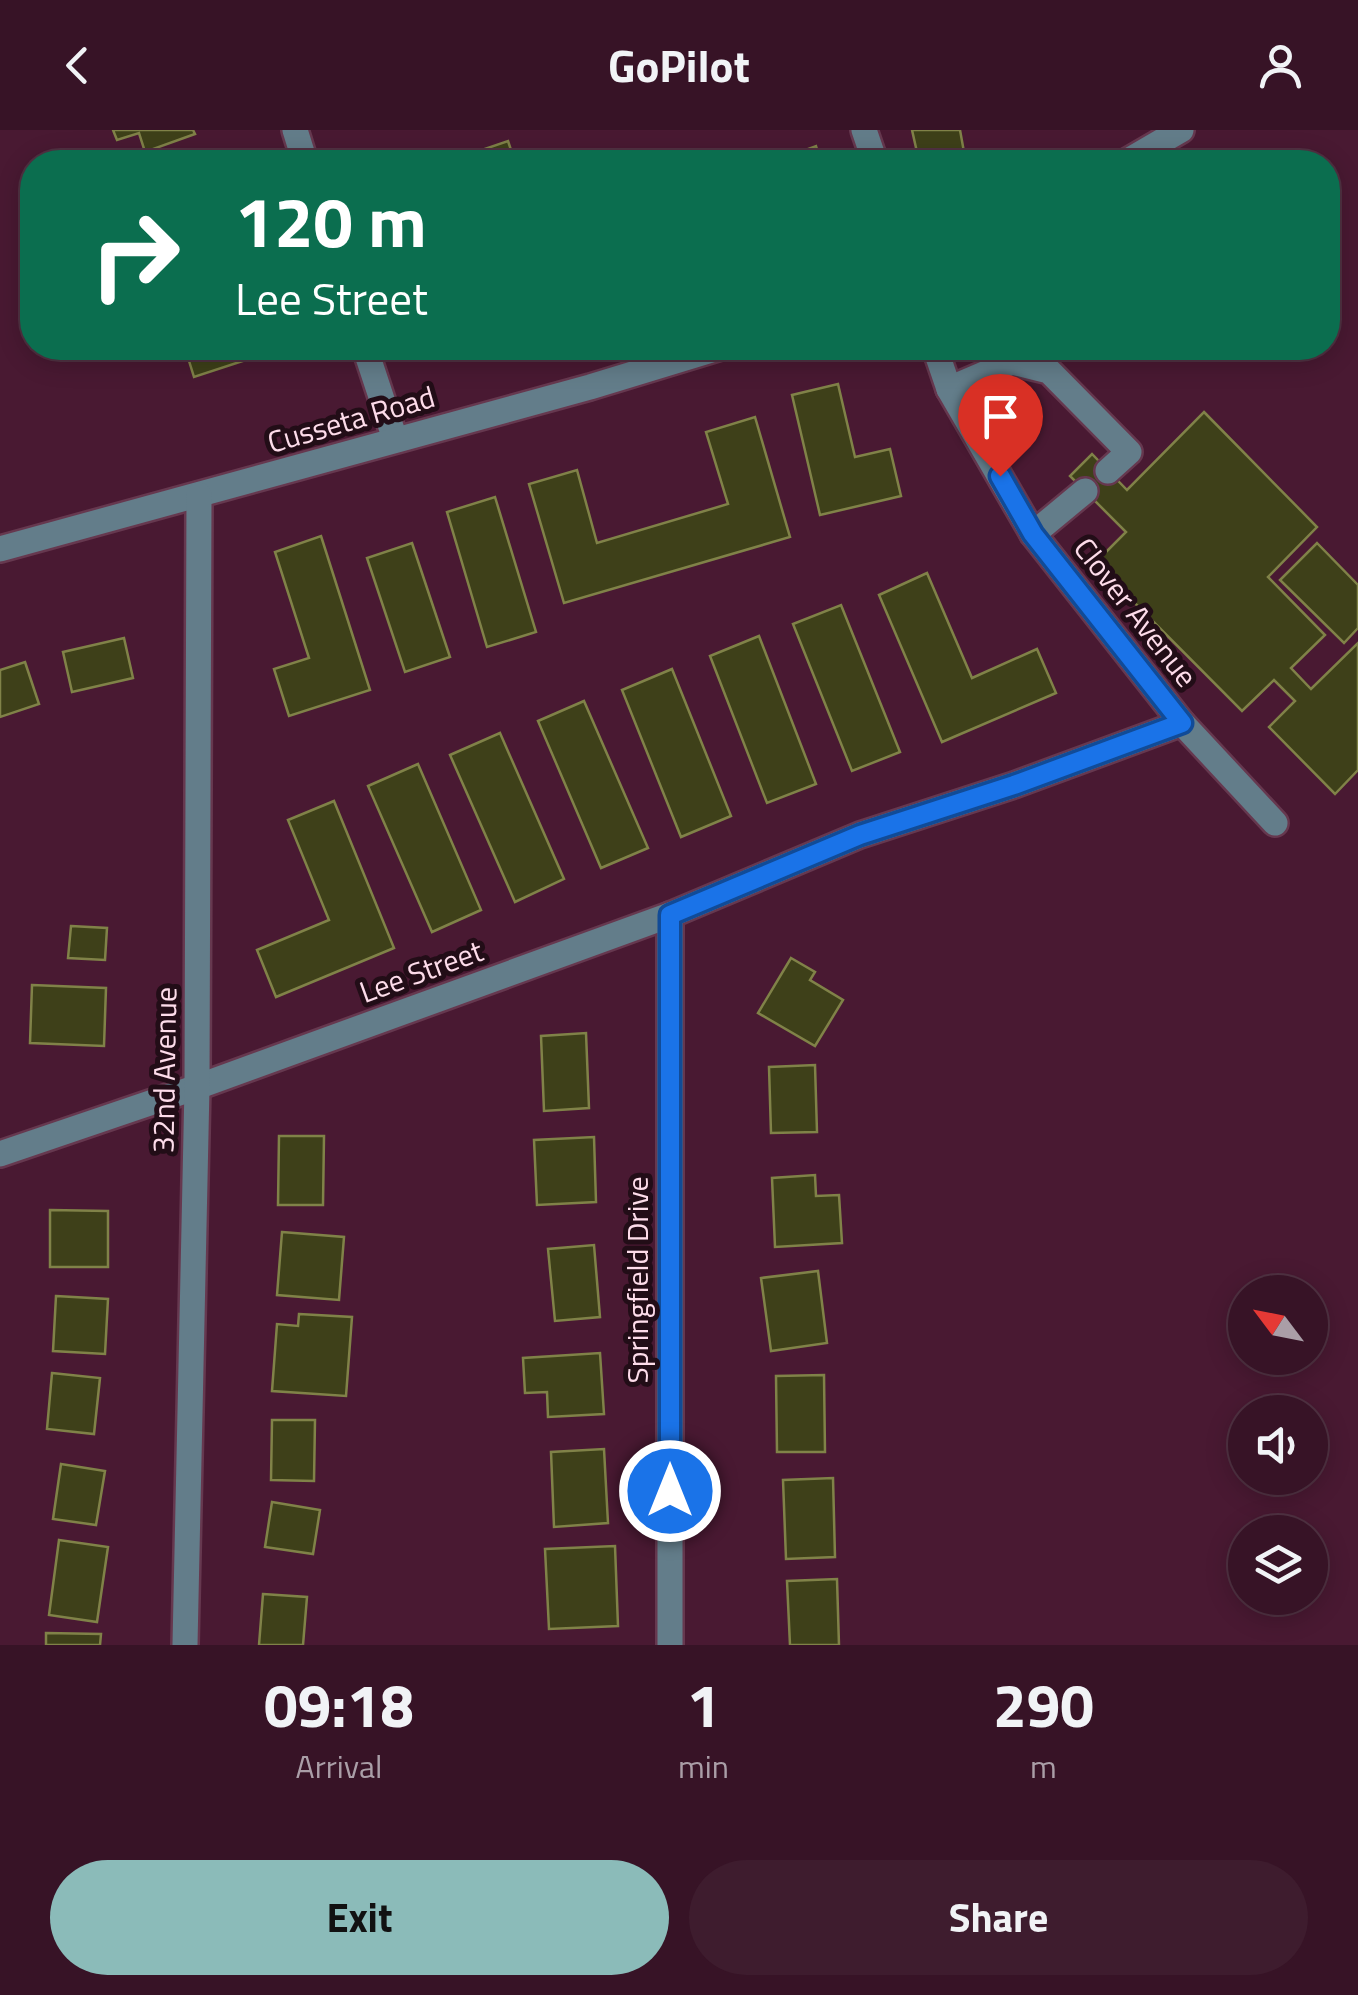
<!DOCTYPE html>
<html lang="en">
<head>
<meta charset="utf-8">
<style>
  :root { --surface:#371326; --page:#3e1c2e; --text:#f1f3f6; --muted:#aa9ea7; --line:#513243; --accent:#8bbbb9 }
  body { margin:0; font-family:"Titillium Web",sans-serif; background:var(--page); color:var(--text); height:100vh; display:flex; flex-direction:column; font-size:38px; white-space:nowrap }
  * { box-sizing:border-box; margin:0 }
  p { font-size:32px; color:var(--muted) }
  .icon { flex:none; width:55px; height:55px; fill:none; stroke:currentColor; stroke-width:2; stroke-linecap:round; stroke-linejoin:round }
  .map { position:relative; height:1515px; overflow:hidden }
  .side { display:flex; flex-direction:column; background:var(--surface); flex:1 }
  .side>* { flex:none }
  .top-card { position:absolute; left:20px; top:20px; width:1320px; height:210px; border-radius:40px; box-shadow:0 5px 25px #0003,0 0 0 2px var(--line); background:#0b6e4f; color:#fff; overflow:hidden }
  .needle { width:65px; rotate:302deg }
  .tools { position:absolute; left:1228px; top:1145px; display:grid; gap:20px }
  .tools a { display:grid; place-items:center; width:100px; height:100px; border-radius:50%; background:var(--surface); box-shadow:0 5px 25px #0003,0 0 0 2px var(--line); font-size:50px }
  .pin { position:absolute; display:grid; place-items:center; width:85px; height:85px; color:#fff; margin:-102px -42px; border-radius:50% 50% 50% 0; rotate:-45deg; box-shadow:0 0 10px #0007 }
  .pin .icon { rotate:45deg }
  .me { position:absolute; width:110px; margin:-55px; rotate:0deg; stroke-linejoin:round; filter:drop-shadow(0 0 8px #0008) }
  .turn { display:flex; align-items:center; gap:35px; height:210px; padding:0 50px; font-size:45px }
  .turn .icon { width:130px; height:130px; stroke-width:2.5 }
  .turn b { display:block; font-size:70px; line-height:85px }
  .eta { display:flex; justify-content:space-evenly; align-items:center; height:170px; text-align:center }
  .eta b { font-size:60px; font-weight:700; line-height:70px }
  .button { display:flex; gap:20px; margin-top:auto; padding:20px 50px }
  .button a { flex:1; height:115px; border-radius:60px; background:var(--accent); color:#111; font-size:40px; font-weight:700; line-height:115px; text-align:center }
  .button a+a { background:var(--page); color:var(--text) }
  header { display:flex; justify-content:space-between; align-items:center; height:130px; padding:0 50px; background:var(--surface); font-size:45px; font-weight:700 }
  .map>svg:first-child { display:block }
</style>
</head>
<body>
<header><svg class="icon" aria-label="back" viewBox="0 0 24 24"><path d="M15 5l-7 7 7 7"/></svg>GoPilot<svg class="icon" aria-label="person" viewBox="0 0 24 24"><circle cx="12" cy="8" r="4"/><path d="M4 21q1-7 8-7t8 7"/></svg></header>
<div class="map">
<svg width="1358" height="1515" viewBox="0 0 1358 1515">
  <rect width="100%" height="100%" fill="#491932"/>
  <g fill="#3e4019" stroke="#808248" stroke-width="2.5">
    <path d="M 113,0 L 193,0 L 195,4 L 145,22 L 139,3 L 117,10 Z"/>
    <path d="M 912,0 L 960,0 L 964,22 L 919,31 Z"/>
    <path d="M 508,11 L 515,32 L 459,32 L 458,28 Z"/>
    <path d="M 816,16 L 821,32 L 775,32 L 775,31 Z"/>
    <path d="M 185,218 L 265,218 L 267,223 L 194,247 Z"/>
    <path d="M 838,254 L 855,327 L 890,319 L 901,366 L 820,385 L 792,265 Z"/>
    <path d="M 1204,282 L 1317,397 L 1268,447 L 1325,505 L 1291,538 L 1311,559 L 1358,513 L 1358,640 L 1335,664 L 1269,597 L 1295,571 L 1274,550 L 1242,581 L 1095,433 L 1126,402 L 1070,346 L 1092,324 L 1127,360 Z"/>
    <path d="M 755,287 L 790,407 L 564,473 L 529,354 L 577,340 L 597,413 L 728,374 L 706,302 Z"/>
    <path d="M 495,367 L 536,502 L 487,517 L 447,382 Z"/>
    <path d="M 321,406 L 370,560 L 289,586 L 274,539 L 309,528 L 275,422 Z"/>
    <path d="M 412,413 L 450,527 L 405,542 L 367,428 Z"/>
    <path d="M 1317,413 L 1358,455 L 1358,498 L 1344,513 L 1280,450 Z"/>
    <path d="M 927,443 L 972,548 L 1037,519 L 1056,563 L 942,612 L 879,465 Z"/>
    <path d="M 841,475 L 900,622 L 852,641 L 793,494 Z"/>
    <path d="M 759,506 L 816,654 L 767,673 L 710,526 Z"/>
    <path d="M 124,508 L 133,548 L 72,562 L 63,522 Z"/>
    <path d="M 25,532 L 39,574 L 0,587 L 0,540 Z"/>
    <path d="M 672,539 L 731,686 L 681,707 L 622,560 Z"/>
    <path d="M 584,571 L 648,718 L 601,738 L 538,591 Z"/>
    <path d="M 500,603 L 564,749 L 515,772 L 450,625 Z"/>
    <path d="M 418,634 L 481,780 L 432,802 L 368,656 Z"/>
    <path d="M 334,671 L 394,818 L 276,867 L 257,820 L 329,790 L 288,690 Z"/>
    <path d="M 71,796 L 107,798 L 105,830 L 68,828 Z"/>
    <path d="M 791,828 L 815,842 L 810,850 L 843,870 L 815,916 L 758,883 Z"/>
    <path d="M 32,855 L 106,858 L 104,916 L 30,913 Z"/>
    <path d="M 586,903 L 589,978 L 544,981 L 541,906 Z"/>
    <path d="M 815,935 L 817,1002 L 771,1003 L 769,937 Z"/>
    <path d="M 279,1006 L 324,1006 L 323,1075 L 278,1075 Z"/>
    <path d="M 594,1007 L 596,1072 L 537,1075 L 534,1010 Z"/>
    <path d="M 815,1045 L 816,1066 L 839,1065 L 842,1113 L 775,1117 L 772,1048 Z"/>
    <path d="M 50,1080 L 108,1081 L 108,1137 L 50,1137 Z"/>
    <path d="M 282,1102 L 344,1107 L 339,1170 L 277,1165 Z"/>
    <path d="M 594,1115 L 600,1187 L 555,1191 L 548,1119 Z"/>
    <path d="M 818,1141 L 827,1213 L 771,1221 L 761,1148 Z"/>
    <path d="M 56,1166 L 108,1169 L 105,1224 L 53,1221 Z"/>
    <path d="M 299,1184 L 352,1187 L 346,1266 L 272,1261 L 277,1194 L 298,1196 Z"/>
    <path d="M 600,1223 L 604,1284 L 548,1287 L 547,1262 L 525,1263 L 523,1228 Z"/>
    <path d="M 52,1243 L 100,1248 L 94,1304 L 47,1299 Z"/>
    <path d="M 824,1245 L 825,1322 L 777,1322 L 776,1246 Z"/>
    <path d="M 272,1290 L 315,1290 L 314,1351 L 271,1350 Z"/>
    <path d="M 604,1319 L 608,1393 L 554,1397 L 551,1322 Z"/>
    <path d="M 61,1334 L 105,1341 L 96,1395 L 53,1389 Z"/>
    <path d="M 833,1348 L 835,1427 L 786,1429 L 783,1350 Z"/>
    <path d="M 272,1372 L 320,1380 L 313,1424 L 265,1417 Z"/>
    <path d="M 59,1410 L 108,1417 L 97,1492 L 49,1485 Z"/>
    <path d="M 615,1416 L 618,1496 L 549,1499 L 545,1419 Z"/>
    <path d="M 837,1449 L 839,1515 L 790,1515 L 787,1451 Z"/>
    <path d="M 263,1464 L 307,1467 L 303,1515 L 259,1515 Z"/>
    <path d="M 46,1503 L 101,1504 L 100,1515 L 46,1515 Z"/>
  </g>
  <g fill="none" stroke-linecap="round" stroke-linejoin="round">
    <g stroke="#66384f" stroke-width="30">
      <g id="minor">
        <path d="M 295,0 L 305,32"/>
        <path d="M 864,0 L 875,32"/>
        <path d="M 1126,32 L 1181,0"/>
        <path d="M 365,218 L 395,309"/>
        <path d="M 949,259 L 1012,232 L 1049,241 L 1129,322 L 1108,341"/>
        <path d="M 1033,404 L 1085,361"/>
        <path d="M 0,419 L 590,257 L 718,218"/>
        <path d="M 1182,593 L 1275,693"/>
        <path d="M 670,785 L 670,1515"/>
        <path d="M 0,1024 L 197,957 L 670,785 L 860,705 L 1014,655 L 1182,593 L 1033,404 L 949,259 L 935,218"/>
        <path d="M 185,1515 L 197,957 L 199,365"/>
      </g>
    </g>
    <use href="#minor" stroke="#637d8a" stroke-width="25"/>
  </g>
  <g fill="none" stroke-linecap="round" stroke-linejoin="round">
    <g stroke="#114b97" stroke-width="25">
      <path id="route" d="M 670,1361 L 670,785 L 860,705 L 1014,655 L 1182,593 L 1033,404 L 1000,346"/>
    </g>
    <use href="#route" stroke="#1a73e8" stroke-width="18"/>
  </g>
  <g text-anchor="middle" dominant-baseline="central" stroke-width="10" stroke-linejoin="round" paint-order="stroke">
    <g font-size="30" fill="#fddcea" stroke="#220d17">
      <text transform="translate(351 289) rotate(-16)">Cusseta Road</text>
      <text transform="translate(1136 482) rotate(52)">Clover Avenue</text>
      <text transform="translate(421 841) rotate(-20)">Lee Street</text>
      <text transform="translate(164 940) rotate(-89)">32nd Avenue</text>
      <text transform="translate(637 1150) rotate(-90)">Springfield Drive</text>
    </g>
  </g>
</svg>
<div class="tools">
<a><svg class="needle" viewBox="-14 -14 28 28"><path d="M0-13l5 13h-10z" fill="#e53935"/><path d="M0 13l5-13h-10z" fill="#aa9ea7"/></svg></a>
<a><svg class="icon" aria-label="sound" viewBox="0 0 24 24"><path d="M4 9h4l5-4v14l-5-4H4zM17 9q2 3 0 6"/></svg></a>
<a><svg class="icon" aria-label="layers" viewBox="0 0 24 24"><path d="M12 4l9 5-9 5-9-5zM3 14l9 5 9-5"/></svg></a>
</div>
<div class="pin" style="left:1000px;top:346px;background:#d93025"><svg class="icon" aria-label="arrive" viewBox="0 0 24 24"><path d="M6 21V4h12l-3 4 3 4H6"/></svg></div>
<svg class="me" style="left:670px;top:1361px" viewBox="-20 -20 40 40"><circle r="17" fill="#1a73e8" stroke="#fff" stroke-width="3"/><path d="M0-11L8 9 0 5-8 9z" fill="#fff"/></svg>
<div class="top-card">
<div class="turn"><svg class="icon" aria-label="right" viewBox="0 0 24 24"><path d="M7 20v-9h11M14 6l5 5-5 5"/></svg><div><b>120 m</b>Lee Street</div></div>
</div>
</div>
<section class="side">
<div class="eta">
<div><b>09:18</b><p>Arrival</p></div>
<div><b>1</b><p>min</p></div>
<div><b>290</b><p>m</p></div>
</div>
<div class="button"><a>Exit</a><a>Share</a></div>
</section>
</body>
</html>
